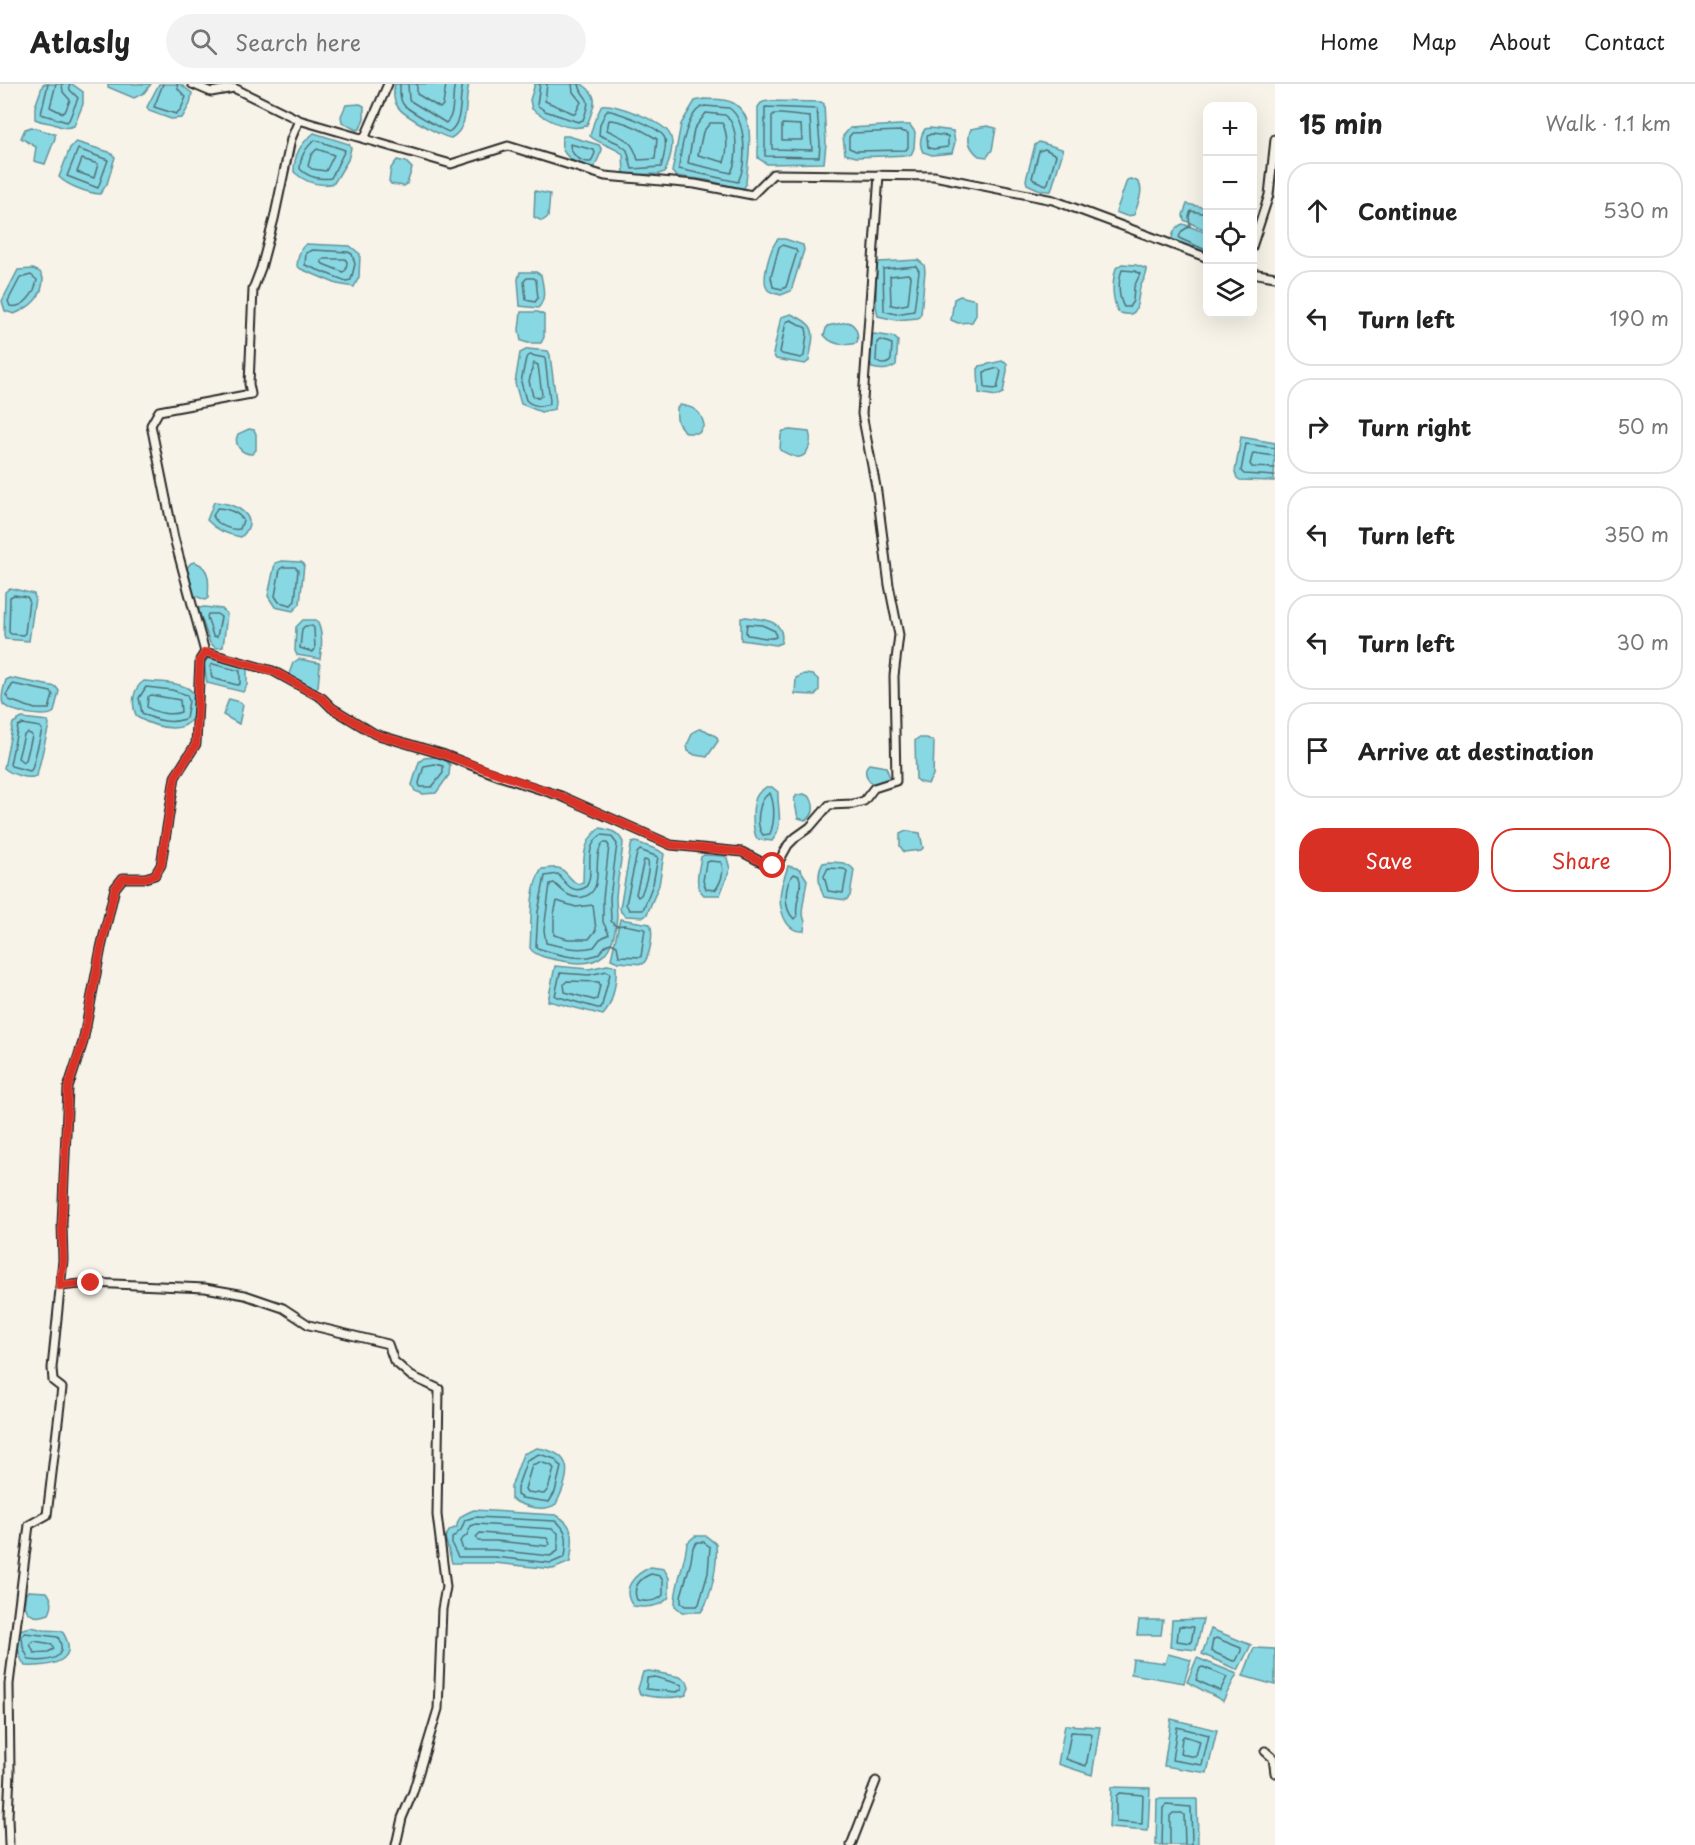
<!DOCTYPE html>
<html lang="en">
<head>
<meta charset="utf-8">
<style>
	body { margin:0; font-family:"Playpen Sans",sans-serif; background:#f2f2f2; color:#222 }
	.controls { position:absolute; right:18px; top:18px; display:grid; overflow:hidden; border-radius:12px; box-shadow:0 6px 24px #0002 }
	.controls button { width:54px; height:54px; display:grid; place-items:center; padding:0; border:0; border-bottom:2px solid #e0e0e0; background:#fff; color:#222; font:30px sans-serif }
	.stop { position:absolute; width:18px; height:18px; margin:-14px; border:4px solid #d93025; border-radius:50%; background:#fff }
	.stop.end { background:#d93025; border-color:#fff; box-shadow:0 2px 6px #0008 }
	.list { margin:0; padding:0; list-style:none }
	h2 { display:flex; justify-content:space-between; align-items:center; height:78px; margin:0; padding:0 24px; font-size:26px }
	h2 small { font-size:20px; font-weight:400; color:#767676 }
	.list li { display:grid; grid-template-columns:39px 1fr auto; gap:18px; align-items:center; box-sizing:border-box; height:96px; margin:0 12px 12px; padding:0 12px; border:2px solid #e0e0e0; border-radius:24px }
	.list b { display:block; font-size:22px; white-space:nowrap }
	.list em { font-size:20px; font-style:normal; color:#767676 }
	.actions { display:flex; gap:12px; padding:18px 24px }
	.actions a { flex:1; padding:14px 0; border:2px solid #d93025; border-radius:24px; text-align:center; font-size:21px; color:#d93025 }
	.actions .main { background:#d93025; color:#fff }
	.icon { flex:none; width:33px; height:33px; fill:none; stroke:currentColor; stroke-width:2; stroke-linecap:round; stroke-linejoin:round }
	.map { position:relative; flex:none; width:1275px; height:1761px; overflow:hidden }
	header { display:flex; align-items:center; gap:36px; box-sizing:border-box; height:84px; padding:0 30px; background:#fff; border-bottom:2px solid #e0e0e0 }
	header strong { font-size:28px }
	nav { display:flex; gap:33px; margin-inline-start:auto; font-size:21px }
	.search { width:420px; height:54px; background:#f2f2f2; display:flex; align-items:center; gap:15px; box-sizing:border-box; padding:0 21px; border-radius:33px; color:#767676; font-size:22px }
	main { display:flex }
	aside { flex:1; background:#fff }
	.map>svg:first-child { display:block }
	.water { fill:#88d8e4; stroke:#63939a; stroke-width:1.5 }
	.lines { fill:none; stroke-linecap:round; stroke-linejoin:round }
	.shore { stroke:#507075; stroke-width:1.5 }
	.street-casing { stroke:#2b2b2b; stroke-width:11 }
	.street { stroke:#f7f3e8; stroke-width:7 }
	.route { stroke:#d93025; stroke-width:8 }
</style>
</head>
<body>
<header>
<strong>Atlasly</strong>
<div class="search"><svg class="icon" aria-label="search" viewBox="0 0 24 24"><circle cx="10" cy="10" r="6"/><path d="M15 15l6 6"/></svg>Search here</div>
<nav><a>Home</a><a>Map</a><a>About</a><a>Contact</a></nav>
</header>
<main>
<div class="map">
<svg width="1275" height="1761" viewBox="0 0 1275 1761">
	<rect width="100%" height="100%" fill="#f7f3e8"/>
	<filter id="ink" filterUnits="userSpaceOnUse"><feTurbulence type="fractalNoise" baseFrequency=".0167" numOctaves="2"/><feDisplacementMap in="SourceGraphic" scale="12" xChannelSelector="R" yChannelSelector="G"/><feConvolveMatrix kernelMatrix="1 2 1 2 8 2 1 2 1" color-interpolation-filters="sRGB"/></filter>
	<g filter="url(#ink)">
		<g class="water">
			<path d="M 43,0 L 72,0 L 83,8 L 83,20 L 74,42 C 63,46 59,41 50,39 C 44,38 41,38 35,35 L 35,23 Z"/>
			<polygon points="108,0 151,0 144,9 134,14 108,3"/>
			<polygon points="159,0 180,0 192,9 190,20 182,34 171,35 149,27 147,23"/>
			<path d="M 395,0 L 469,0 C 464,18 470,44 451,54 C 442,53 403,31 398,23 C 393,17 393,7 395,0 Z"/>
			<path d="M 535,0 L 582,0 C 601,13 594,22 587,41 C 570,49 546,35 532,25 L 530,16 Z"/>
			<path d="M 704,15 C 713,16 724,14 733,19 C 759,33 747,77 746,100 L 744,104 L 738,104 L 706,96 L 676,92 L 672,88 L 681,40 L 695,17 Z"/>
			<polygon points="766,17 821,18 824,20 826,60 824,79 767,80 758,74 758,23 761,19"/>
			<polygon points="360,20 364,22 364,34 360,45 356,46 342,38 341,32 346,21"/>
			<path d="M 602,21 C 615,19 665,38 670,51 C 675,60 669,79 665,88 L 658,90 L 624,91 L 623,70 C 613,62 599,60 590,52 L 594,38 Z"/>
			<polygon points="900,41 910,41 915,48 914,64 911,71 856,73 845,70 843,52 850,44"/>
			<path d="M 987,42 L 996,44 L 992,66 L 987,73 L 979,72 C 970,65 966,56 971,45 Z"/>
			<polygon points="31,43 55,50 55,54 45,80 34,77 36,63 21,54 25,45"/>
			<path d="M 930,44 L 953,47 L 955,58 L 952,69 L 932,71 L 923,68 C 919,61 920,52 925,45 Z"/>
			<path d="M 314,49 L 349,60 L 351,64 L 348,76 L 334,99 C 319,103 305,98 294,88 C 294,71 300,60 314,49 Z"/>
			<path d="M 563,52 L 568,52 L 599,61 L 602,66 L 594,84 L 591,85 C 578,81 556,71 563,52 Z"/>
			<path d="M 76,58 L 109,68 L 115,73 L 107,100 L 100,110 C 88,109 68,102 59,93 L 70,64 Z"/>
			<path d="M 1039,58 L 1062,65 L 1063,67 L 1051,107 C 1043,108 1035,104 1027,100 L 1026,96 L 1035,61 Z"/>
			<polygon points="397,76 406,78 412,84 407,100 404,102 391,100 389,97 391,84"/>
			<path d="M 1130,95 C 1149,97 1138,119 1134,131 L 1126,132 L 1116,128 L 1127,96 Z"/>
			<polygon points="535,107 550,110 548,133 542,137 534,133"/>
			<polygon points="1187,120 1207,124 1207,147 1184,136 1183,131"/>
			<path d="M 1183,140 L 1207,149 L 1207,173 L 1172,158 C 1171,151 1176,142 1183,140 Z"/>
			<path d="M 778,155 L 785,155 L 803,161 L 804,166 L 791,207 L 781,211 C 777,210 771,209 768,206 C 760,197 771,162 778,155 Z"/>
			<path d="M 306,160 L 350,162 L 360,170 L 359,193 L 354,203 L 337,200 L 301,185 L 297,182 C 298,174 299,165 306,160 Z"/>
			<polygon points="918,176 924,181 925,187 921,230 918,234 896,236 878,232 876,222 876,180 879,178"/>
			<path d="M 1122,180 L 1136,181 L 1147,185 C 1147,193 1142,197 1140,204 C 1136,218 1141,237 1118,228 C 1112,214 1112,198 1116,184 Z"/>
			<path d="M 33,185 L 40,188 L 43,194 C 43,213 31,223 14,230 L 5,227 L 2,217 L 18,186 Z"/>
			<path d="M 520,188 L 536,188 L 541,191 C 543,202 547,215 538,224 L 520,222 L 518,195 Z"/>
			<polygon points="960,212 976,216 976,231 972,238 958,239 951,236 954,215"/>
			<polygon points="521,228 538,228 544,231 544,253 541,259 528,259 521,257 519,246"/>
			<path d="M 791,230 C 820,242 813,250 809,277 L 805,280 L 776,275 L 773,270 L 781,233 Z"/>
			<path d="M 848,238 C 856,241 859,250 857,259 C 845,262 832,261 824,251 L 827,242 Z"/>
			<path d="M 874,250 L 894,253 L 898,257 L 896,281 C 887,287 882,286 872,284 L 870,279 L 871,253 Z"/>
			<polygon points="528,265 548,267 550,271 556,317 555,325 541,328 521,320 515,299 520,269"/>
			<polygon points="1002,277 1007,280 1007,287 1003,309 996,312 979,309 978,285 980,282"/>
			<path d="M 680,321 C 694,323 701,327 704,341 L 699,349 L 687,349 C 677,341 676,337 677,324 Z"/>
			<path d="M 249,345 L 254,346 L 256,350 L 256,366 L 252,370 C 241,370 233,360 238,350 Z"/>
			<path d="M 790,346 L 809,348 C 811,354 811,357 809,363 C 803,380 792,372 780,366 L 781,351 L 783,347 Z"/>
			<polygon points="1241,353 1275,359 1274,397 1240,396 1237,394 1235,388"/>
			<path d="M 214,418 C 232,418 264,432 241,453 C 228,451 216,446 207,436 Z"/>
			<polygon points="282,477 301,478 304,480 300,520 293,527 275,523 268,512 275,479"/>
			<path d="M 195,478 C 211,484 209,499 208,514 L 205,516 L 193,511 L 186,485 L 191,479 Z"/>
			<polygon points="10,504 34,510 35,514 29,557 5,555 4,552 5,508"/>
			<polygon points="204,523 222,525 227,530 223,563 216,564 210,559 199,527 199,524"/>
			<path d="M 746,533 C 762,535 787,536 781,559 L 776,561 L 741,556 L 741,534 Z"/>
			<path d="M 303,536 L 316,536 C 323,546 322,563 320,575 L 297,571 L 295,567 L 296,543 Z"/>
			<polygon points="214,574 247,584 247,601 243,608 207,599 204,579 207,575"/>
			<polygon points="299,575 319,579 320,581 318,603 315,605 308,603 289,590 293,579"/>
			<polygon points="804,590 813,591 819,596 819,606 815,611 795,610 796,594"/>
			<path d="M 10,594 L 56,603 L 59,607 L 54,628 C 46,635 10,628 3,620 C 0,613 4,603 6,596 Z"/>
			<path d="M 144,597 C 157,598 178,598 189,605 C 195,609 196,615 195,622 C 193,655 156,644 137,633 C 131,621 132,605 144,597 Z"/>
			<polygon points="229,615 240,618 243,621 239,640 223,631"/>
			<path d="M 22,634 L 48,637 L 49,641 L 38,687 L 37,692 C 27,696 11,690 4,684 L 13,639 Z"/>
			<polygon points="699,645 705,646 717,653 718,657 707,673 695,671 688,667 687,661 693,648"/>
			<polygon points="918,654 927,654 934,658 933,691 928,700 920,698 916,695 915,657"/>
			<polygon points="436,673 446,676 450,681 449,691 436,709 423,710 415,707 412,701 419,678 424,674"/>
			<path d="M 869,680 L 886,683 L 890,694 L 875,700 L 871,699 C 866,694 863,685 869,680 Z"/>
			<path d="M 766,703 L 772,703 L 778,708 C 777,726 785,740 772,757 L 757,755 C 752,745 751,719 758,710 C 760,707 764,705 766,703 Z"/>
			<path d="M 804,710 L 810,713 C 815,722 815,732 805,736 L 798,734 L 794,715 L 797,711 Z"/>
			<path d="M 600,744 C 611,746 618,748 623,758 C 622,776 617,795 616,814 C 616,820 617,826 617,832 C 614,869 601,885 563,877 C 553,875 535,873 530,864 C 532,842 528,804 542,785 C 547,785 554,783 558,784 C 566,785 570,797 578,800 L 583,798 C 584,777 581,758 600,744 Z"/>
			<polygon points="906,747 920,749 923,764 921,766 904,768 900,762 900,750"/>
			<polygon points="636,758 658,766 664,770 659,801 647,830 644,833 626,832 621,828 620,824 631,762 632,759"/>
			<path d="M 704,771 L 724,772 L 727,774 L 730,785 L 720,811 L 704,811 C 693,801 699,786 701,773 Z"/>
			<path d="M 829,778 C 839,779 847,777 854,786 L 850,812 L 846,816 L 824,813 C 819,802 816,790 823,779 Z"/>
			<path d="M 788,782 L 800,785 L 807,796 L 802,827 L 805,838 L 804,847 C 784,849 778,822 781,806 C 782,798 786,790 788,782 Z"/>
			<path d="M 620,835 L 650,840 C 654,850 650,872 643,880 L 618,878 L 611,875 Z"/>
			<path d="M 607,881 L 616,882 C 617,896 613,921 603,931 L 548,917 L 555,882 L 589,885 Z"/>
			<path d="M 537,1364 C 576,1369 570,1392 556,1420 C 544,1429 523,1422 511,1415 L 511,1403 L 523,1370 Z"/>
			<path d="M 474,1426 L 556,1431 C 577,1442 573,1457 570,1478 L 553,1485 L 494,1479 L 452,1479 L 445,1453 L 450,1446 L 457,1443 C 457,1432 465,1430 474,1426 Z"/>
			<path d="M 695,1452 L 706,1452 L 716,1460 C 718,1477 712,1514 701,1528 L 682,1528 L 675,1522 C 674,1503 685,1480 687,1459 Z"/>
			<path d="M 651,1483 L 664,1485 L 669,1494 L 669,1513 C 660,1524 646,1524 633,1522 C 620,1504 635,1490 651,1483 Z"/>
			<path d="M 28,1507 L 47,1508 C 53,1516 53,1522 49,1530 C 31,1537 23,1528 25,1511 Z"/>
			<polygon points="1203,1535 1196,1566 1170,1563 1172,1536"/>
			<polygon points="1139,1536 1163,1536 1161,1551 1137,1551"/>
			<path d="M 31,1543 L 44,1546 L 62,1547 C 83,1579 47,1583 25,1582 C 17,1570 17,1560 19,1546 Z"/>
			<polygon points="1211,1545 1251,1561 1238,1586 1202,1570"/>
			<polygon points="1254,1564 1275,1565 1275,1601 1243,1592"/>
			<polygon points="1168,1570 1191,1576 1184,1599 1131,1590 1133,1575 1165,1579"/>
			<polygon points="1197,1574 1237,1590 1223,1617 1187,1598"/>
			<path d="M 649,1587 L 680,1593 L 687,1597 L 689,1604 L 686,1611 C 673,1615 653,1614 640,1610 L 638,1605 L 643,1588 Z"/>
			<polygon points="1171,1635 1217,1646 1207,1689 1164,1682"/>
			<polygon points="1065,1641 1100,1643 1092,1691 1058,1680"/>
			<polygon points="1111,1703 1150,1704 1148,1747 1109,1744"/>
			<polygon points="1157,1715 1197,1715 1198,1761 1156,1761"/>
		</g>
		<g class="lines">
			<g class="shore">
				<polyline points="48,0 41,30 67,38 69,36 78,14 70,6 69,0"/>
				<polyline points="56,0 50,23 62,29 65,28 70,16 63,8 62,0"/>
				<polyline points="163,0 154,23 176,30 181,25 186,13 178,5 177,0"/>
				<path d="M 400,0 C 400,6 399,14 403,20 C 406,25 443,46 449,48 C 464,37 458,16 463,0"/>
				<path d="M 408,0 L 409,16 L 446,39 C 456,30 451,12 455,0"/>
				<polyline points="417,0 417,10 440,24 443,21 446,0"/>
				<path d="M 540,0 L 537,21 L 545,27 L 578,38 L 583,36 C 594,7 583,20 579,0"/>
				<polyline points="547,0 545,17 575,30 581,18 573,8 572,0"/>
				<path d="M 705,22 L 729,24 C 747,36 747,80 738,98 L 679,85 C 680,69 687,25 705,22 Z"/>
				<polygon points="765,23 817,25 820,60 819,73 765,72"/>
				<path d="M 607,26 C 619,29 662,43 665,55 C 667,63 663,76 661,83 L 632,85 L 627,66 L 618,59 L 599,51 L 600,40 Z"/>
				<path d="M 706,29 L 725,31 C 739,41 738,75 731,89 L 688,79 L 694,45 Z"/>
				<polygon points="781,30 810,33 812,66 772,65 772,32 774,30"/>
				<path d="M 609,36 C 624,36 644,47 657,55 L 655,75 L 638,76 C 632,55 625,55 607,46 Z"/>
				<path d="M 710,39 L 722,39 C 728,48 728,68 724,78 L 698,71 L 703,48 Z"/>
				<polygon points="782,40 801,41 802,56 782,56"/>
				<polygon points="900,47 908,49 908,63 906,66 856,67 849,64 849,53 852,49"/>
				<polygon points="931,50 948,52 948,63 933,65 928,63 927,52"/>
				<path d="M 315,56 L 345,66 L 331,94 C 320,96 308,93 300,85 C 300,73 305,64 315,56 Z"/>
				<path d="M 570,60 L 594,66 L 595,69 L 591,78 C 581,79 570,70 570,60 Z"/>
				<polygon points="78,65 108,76 98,104 67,92"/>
				<polygon points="317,65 334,71 326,87 312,85 308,82 311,71"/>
				<polygon points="1045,65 1056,71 1048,99 1046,101 1034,96 1032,94 1039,67"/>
				<polygon points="82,75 98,80 94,94 77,88"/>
				<polyline points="1208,130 1191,127 1189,132 1190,142 1182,147 1179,153 1181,155 1208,167"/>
				<polygon points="782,161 795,165 797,168 786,203 782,205 773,203 771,193 779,163"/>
				<polygon points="313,166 348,168 352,170 355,180 351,196 346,197 305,181 306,169"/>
				<polygon points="324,175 345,175 347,178 346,186 343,188 323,180 321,177"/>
				<polygon points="916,182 919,187 914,227 896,230 884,227 883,185"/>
				<path d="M 1122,186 L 1135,187 L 1140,190 L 1134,203 L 1133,217 L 1129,223 L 1124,223 C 1118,213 1118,197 1122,186 Z"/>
				<polygon points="908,190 911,193 908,220 897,222 891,221 890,192"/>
				<path d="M 31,191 L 37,196 C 35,209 24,225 10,222 L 8,217 L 20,194 Z"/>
				<polygon points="527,194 534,194 536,196 538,214 535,218 526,216 524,197"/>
				<polygon points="791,236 806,244 807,250 804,272 801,274 782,270 780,268 786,238"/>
				<path d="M 881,256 L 892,260 L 891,276 C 888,281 880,281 876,277 L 877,258 Z"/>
				<path d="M 530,271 L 545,274 L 550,317 L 549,320 C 541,323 532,322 526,316 L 521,298 L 526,274 Z"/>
				<polygon points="534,279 538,281 542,311 539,314 533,312 529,297"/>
				<polygon points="998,284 1001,287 997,305 985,304 984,288"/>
				<polyline points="1275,364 1246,360 1241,387 1244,390 1275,392"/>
				<polyline points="1275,372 1253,369 1250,380 1252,383 1275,384"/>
				<path d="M 217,424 C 226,424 238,428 243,436 L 240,445 C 231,447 217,441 213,432 Z"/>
				<polygon points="283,483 295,483 298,486 295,517 291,521 279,518 275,512 280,485"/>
				<polygon points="14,511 27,513 29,516 25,549 23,551 11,550 9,548 10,513"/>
				<polygon points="208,530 217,530 221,533 217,553 213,552 207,533"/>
				<path d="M 747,540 L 762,541 L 775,547 L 776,553 C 767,557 757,551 747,551 L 746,548 Z"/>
				<polygon points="305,542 312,542 314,544 315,565 313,568 300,564 302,545"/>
				<polygon points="213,580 240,587 240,600 237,601 212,594 210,582"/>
				<polygon points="13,600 51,608 53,611 49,625 35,625 9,616 6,611"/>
				<path d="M 146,603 L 172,606 L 187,611 L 189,617 L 186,634 C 173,641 154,636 142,629 L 139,614 Z"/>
				<path d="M 151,611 L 180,616 L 181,628 C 171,632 156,629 147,623 L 148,613 Z"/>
				<polygon points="22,640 40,643 42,646 32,685 30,687 11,682 10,680 18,642"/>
				<polygon points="27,649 31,650 32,652 26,676 23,678 18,674 24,651"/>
				<polygon points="435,680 443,682 443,689 432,703 420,703 419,699 424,682"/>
				<path d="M 770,709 C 775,721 775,737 770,750 L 763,751 C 755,741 758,715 770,709 Z"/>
				<path d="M 601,751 L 611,752 L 617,760 L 610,813 L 611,837 L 616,842 L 624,841 L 645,845 L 641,873 L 619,872 L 617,862 L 611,859 C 603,861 603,868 596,871 C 578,878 555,869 537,864 L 536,862 L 538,828 L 545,792 L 558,790 C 566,800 573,811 586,803 C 596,789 581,765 601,751 Z"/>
				<path d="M 603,759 L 607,759 L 609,762 L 603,814 L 603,838 L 609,850 L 600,855 L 594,863 C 577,867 562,863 546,859 L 544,846 L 550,800 L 554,799 C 562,806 570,816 583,813 C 607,807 590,775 603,759 Z"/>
				<polygon points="640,766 658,773 653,800 643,826 629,826 626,820 637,769"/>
				<path d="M 644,776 L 648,777 C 650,787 645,801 641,811 L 638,813 L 636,810 Z"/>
				<path d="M 710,777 L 721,778 C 725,787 721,799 715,806 L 706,805 L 703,797 L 706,779 Z"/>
				<polygon points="828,784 844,785 847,787 843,809 828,807 824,792"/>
				<path d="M 794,790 L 799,792 C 804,803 794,819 797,832 L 794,835 C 783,825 784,800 794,790 Z"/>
				<polygon points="557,817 576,823 593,821 596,846 589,855 568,855 554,851 554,830"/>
				<polygon points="607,887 610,890 601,925 555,912 560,889 589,891"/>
				<polygon points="567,897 599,898 600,901 597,915 594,916 565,908 564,900"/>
				<polygon points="539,1370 555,1375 561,1383 555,1408 549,1418 522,1414 517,1411 517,1404 527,1376"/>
				<polygon points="540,1378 552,1382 554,1385 548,1405 544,1410 527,1408 525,1405 532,1381"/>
				<path d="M 475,1433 L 555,1437 C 569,1445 567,1459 565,1473 L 551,1479 L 494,1473 L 458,1473 L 452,1461 L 452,1454 L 461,1446 L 465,1436 Z"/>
				<polygon points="476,1440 553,1445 558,1449 558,1467 550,1472 495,1466 463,1466 460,1457 467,1451 471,1442"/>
				<polygon points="480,1449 547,1454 550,1460 547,1462 496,1457 478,1457 476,1453"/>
				<polygon points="697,1458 704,1458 710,1463 708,1489 699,1520 697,1522 685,1522 681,1519 681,1512 691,1477 693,1463"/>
				<path d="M 651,1490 L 660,1492 L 663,1497 L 663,1511 C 657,1518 645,1518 637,1516 C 632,1503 639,1495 651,1490 Z"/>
				<polygon points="1179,1542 1194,1543 1191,1559 1177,1557"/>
				<path d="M 25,1549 L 58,1553 C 70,1576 46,1578 29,1576 L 23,1563 L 22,1552 Z"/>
				<polygon points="1216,1554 1241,1564 1241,1567 1236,1577 1233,1577 1211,1567 1213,1556"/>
				<polygon points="34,1557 52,1560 54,1565 48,1568 34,1569 30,1560"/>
				<polygon points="1203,1583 1227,1593 1220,1607 1196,1596 1200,1584"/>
				<polygon points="655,1593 682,1601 682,1605 677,1608 646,1605 647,1594"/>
				<polygon points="1177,1643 1209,1651 1202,1681 1172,1676"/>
				<polygon points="1071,1648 1090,1649 1092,1650 1086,1682 1066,1675"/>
				<polygon points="1184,1652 1200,1657 1196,1673 1180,1670 1182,1654"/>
				<polygon points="1119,1709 1143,1711 1142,1740 1116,1738 1116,1712"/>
				<polyline points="1162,1761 1163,1724 1166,1721 1191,1723 1192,1761"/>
				<polyline points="1170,1761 1170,1732 1173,1729 1182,1729 1184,1731 1185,1761"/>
			</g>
			<defs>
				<g id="street">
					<polyline points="192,0 211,8 234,4 299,36 451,80 508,62 605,92 695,100 752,111 773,90 934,92 1053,116 1208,174"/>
					<polyline points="299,36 291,55 274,135 261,184 253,205 249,300 251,310 159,327 151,341 174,454 205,568 273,587 322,614 332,624 375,650 442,670 502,693 561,712 671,761 742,768 767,781 778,779 788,761 796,753 810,743 829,721 853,720 864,717 874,704 896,697 894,592 899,551 889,501 877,408 862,330 879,91"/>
					<polyline points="364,55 388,0"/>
					<polyline points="1252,163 1269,111 1275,55"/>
					<polyline points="1252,189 1275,193"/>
					<polyline points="60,1202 91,1199 205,1204 245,1211 283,1224 309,1241 388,1260 394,1277 411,1292 439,1305 437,1431 446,1503 442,1525 438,1625 413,1708 402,1734 396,1761"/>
					<polyline points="1265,1667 1273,1674 1275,1689"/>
					<polyline points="9,1761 8,1733 10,1688 9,1600 29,1441 47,1431 62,1304 53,1297 52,1284 63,1176 62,1140 68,1004 83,958 101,864 115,804 123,794 145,794 155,791 161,781 175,693 196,660 200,576 205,568"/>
					<polyline points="851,1761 876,1697"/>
				</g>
			</defs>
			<use href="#street" class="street-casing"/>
			<use href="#street" class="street"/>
		</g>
	</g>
	<g class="lines" filter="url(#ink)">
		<polyline class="route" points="91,1199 60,1202 63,1176 62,1140 68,1004 83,958 101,864 115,804 123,794 145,794 155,791 161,781 175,693 196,660 200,576 205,568 273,587 322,614 332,624 375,650 442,670 561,712 671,761 742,768 767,781 773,782"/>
	</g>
</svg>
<div class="controls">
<button>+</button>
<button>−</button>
<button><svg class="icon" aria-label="locate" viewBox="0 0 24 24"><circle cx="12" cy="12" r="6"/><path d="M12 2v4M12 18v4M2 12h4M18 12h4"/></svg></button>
<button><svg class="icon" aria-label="layers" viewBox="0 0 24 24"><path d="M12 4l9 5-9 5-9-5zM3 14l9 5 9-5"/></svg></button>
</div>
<div class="stop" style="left:773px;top:782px"></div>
<div class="stop end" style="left:91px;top:1199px"></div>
</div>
<aside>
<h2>15 min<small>Walk · 1.1 km</small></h2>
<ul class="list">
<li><svg class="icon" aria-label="ahead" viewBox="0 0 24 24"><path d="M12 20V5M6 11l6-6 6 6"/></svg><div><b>Continue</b></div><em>530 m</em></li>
<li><svg class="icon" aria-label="left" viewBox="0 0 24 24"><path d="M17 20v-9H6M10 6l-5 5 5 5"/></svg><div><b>Turn left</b></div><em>190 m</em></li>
<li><svg class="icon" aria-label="right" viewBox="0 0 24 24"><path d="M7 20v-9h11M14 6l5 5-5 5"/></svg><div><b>Turn right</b></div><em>50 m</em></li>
<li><svg class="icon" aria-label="left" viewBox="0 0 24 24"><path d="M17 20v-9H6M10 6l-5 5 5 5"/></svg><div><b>Turn left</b></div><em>350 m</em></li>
<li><svg class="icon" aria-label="left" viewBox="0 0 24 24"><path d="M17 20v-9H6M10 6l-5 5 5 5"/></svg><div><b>Turn left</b></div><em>30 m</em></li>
<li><svg class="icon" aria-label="arrive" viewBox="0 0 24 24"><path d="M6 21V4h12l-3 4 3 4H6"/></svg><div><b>Arrive at destination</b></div></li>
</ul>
<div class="actions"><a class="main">Save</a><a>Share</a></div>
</aside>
</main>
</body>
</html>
